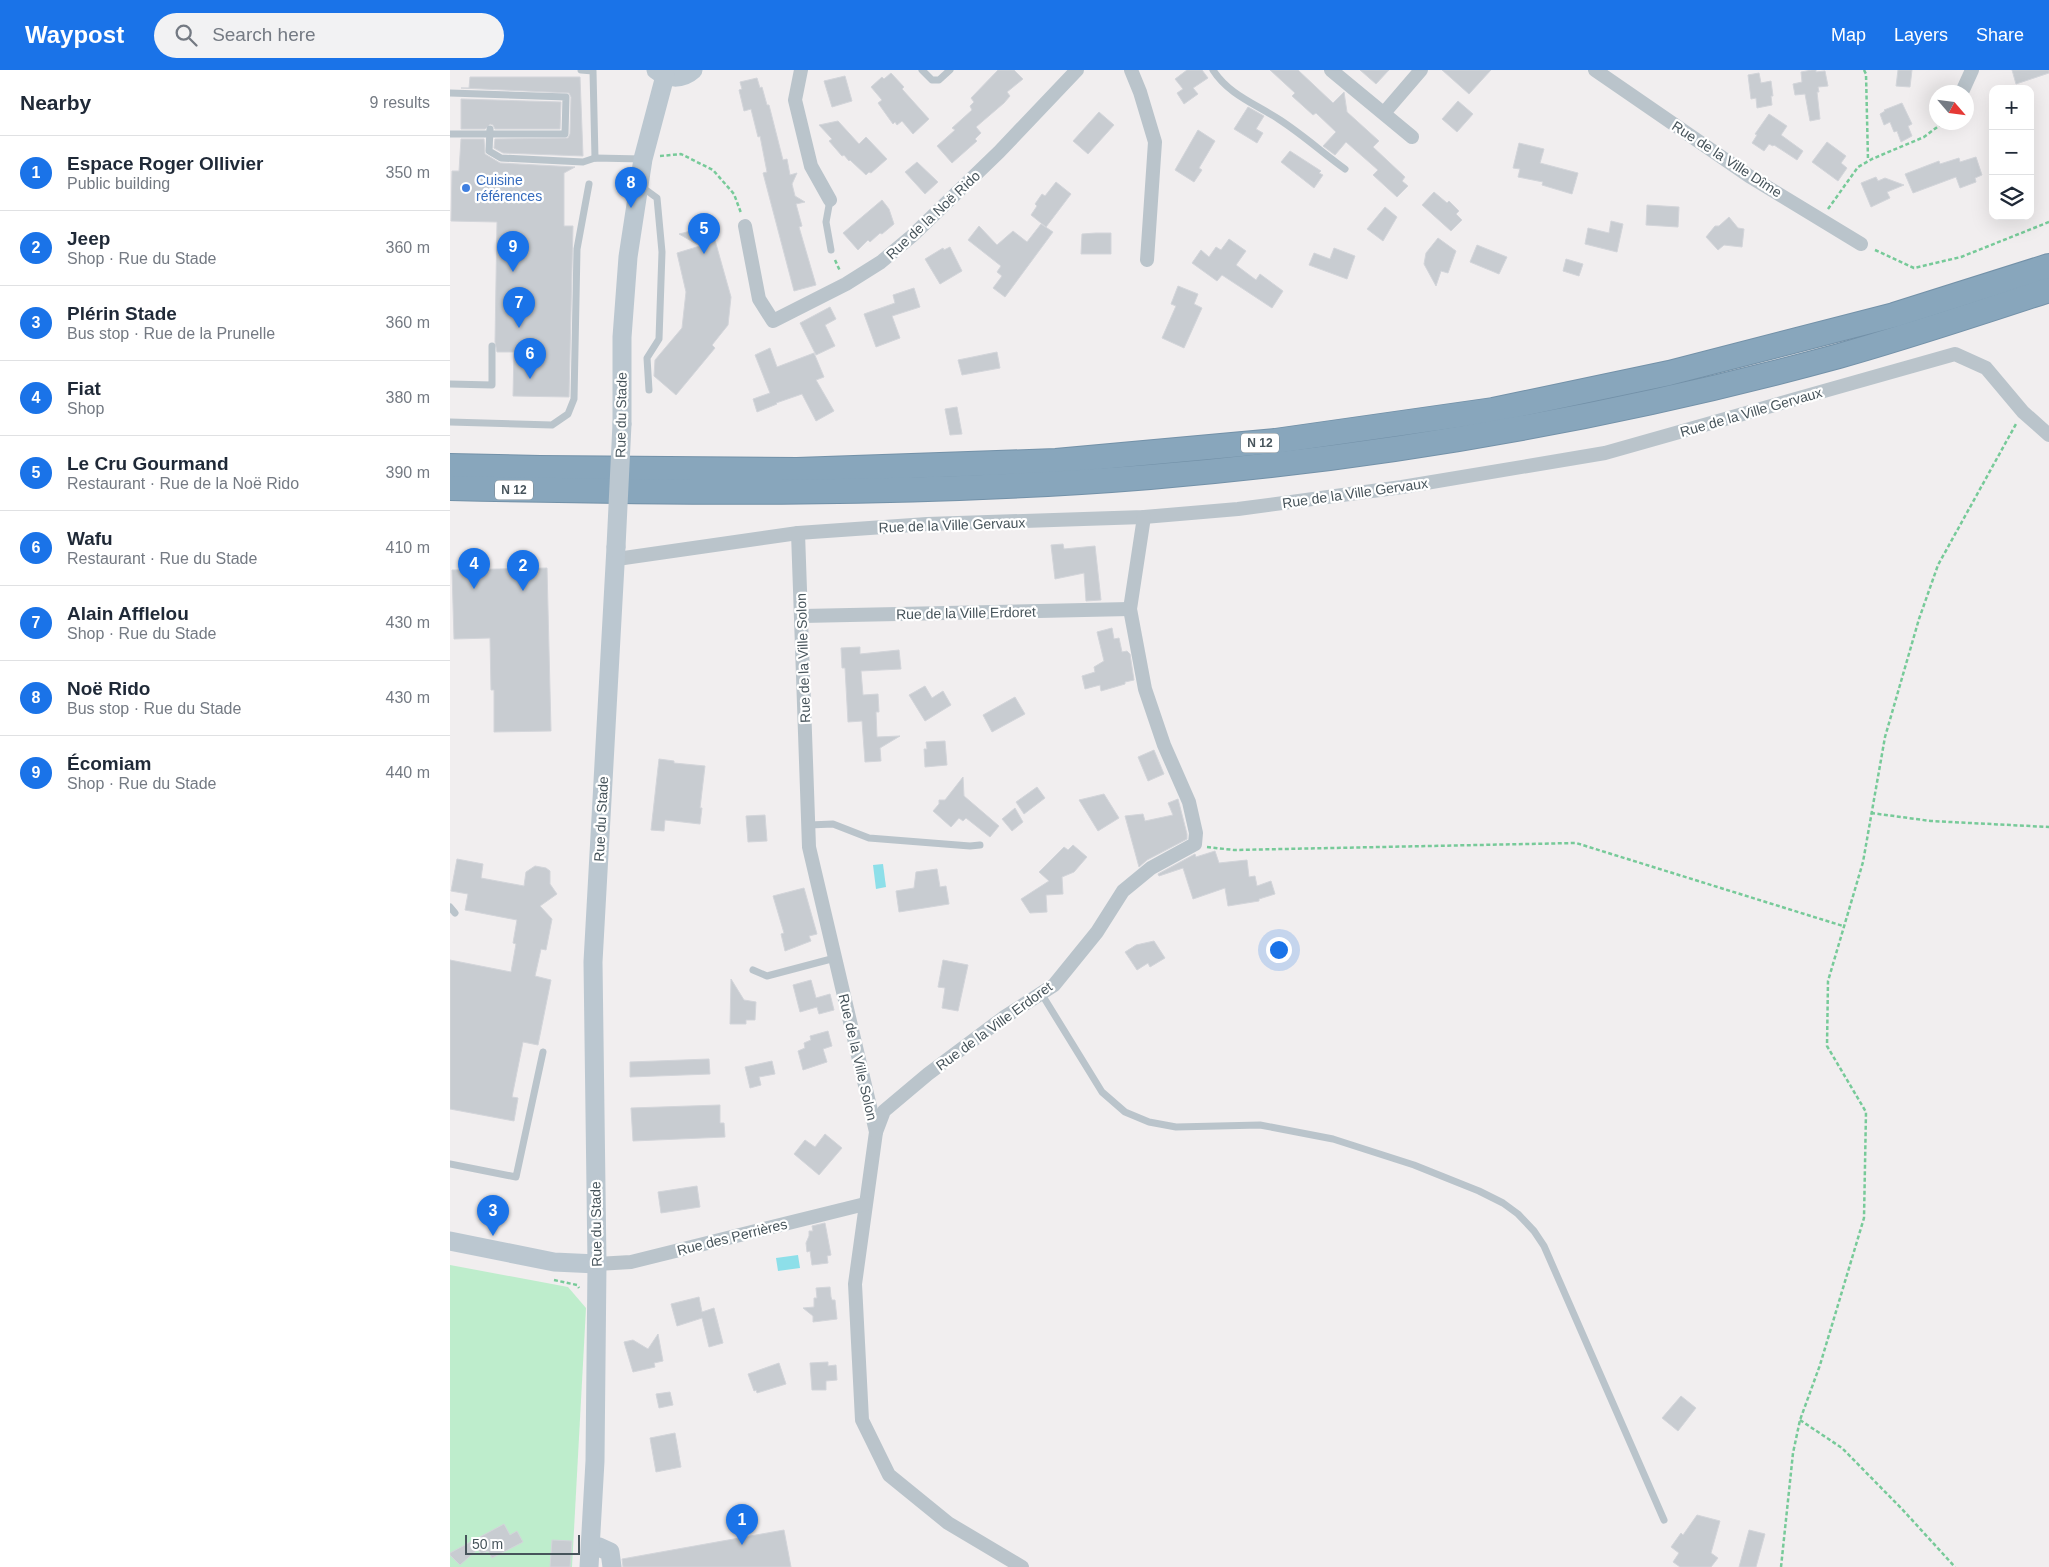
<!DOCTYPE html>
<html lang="en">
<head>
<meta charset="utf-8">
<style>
	body { margin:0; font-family:Helvetica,sans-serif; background:#f2f2f3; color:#1f2937 }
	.controls { position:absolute; right:15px; top:15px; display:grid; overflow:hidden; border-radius:10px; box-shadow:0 5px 20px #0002 }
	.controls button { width:45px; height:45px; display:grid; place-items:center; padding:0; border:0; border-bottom:1px solid #e0e1e3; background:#fff; color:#1f2937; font:25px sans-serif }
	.compass { position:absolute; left:1479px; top:15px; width:45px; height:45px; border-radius:50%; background:#fff; box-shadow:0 5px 20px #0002; rotate:118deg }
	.scale { position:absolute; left:15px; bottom:12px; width:115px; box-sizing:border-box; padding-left:5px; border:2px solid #47545b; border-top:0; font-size:14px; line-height:18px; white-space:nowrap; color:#47545b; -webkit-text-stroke:4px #fff; paint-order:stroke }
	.you { position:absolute; left:828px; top:879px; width:18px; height:18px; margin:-12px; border:4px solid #fff; border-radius:50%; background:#1a73e8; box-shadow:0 0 0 8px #1a73e833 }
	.badge { display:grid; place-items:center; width:32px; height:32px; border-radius:50%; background:#1a73e8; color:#fff; font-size:16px; font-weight:700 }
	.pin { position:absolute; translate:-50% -41px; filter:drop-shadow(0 1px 2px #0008) }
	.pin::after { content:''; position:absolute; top:26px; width:18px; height:15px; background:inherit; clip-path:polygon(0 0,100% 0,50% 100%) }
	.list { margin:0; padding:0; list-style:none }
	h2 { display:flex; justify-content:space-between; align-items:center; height:65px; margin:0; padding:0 20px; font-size:21px }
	h2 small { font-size:16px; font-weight:400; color:#747a83 }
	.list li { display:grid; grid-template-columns:32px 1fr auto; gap:15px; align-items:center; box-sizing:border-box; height:75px; padding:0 20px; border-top:1px solid #e0e1e3 }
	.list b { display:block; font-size:19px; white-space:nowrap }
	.list p { margin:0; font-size:16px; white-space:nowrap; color:#747a83 }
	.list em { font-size:16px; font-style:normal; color:#747a83 }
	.icon { flex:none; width:28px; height:28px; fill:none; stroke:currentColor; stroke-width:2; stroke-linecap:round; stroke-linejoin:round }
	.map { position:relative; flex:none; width:1599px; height:1497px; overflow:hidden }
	header { display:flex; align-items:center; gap:30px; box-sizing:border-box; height:70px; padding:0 25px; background:#1a73e8; color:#fff }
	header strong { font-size:24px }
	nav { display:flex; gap:28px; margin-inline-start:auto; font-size:18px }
	.search { width:350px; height:45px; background:#f2f2f3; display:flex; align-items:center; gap:12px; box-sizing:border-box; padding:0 18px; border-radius:28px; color:#747a83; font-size:19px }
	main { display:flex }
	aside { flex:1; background:#fff }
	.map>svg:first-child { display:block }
	.green { fill:#beedcc }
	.water { fill:#8ddfe9 }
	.building { fill:#c8ccd1; stroke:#d3d5da }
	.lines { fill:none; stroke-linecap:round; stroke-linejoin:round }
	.highway-casing { stroke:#7391a8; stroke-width:26 }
	.path { stroke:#77ca99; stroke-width:2.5; stroke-dasharray:4 2.5; stroke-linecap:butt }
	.lane { stroke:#bac4cb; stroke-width:7 }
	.street { stroke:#bac4cb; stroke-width:14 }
	.secondary { stroke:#bbc7d0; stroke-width:19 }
	.highway { stroke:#88a6bc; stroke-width:24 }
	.secondary-bridge { stroke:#bbc7d0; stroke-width:19 }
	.shop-dot { fill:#3f7fe0; stroke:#fff; stroke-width:2 }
	.labels { text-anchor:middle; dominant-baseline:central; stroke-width:4.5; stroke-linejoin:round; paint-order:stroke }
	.shield { fill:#fff; stroke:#7e878c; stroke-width:1 }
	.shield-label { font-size:12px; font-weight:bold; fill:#47545b }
	.street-label { font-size:14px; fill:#47545b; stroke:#fff }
	.shop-label { font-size:14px; fill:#366cbe; stroke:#fff; text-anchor:start }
</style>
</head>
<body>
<header>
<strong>Waypost</strong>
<div class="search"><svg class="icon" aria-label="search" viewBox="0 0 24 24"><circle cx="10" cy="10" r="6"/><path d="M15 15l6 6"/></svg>Search here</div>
<nav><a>Map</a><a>Layers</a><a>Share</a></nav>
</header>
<main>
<aside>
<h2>Nearby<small>9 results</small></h2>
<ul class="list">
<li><span class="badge">1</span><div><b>Espace Roger Ollivier</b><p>Public building</p></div><em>350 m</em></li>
<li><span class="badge">2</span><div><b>Jeep</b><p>Shop · Rue du Stade</p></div><em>360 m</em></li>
<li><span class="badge">3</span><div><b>Plérin Stade</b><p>Bus stop · Rue de la Prunelle</p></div><em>360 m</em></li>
<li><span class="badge">4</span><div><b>Fiat</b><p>Shop</p></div><em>380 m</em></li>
<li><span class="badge">5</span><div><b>Le Cru Gourmand</b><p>Restaurant · Rue de la Noë Rido</p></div><em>390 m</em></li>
<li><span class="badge">6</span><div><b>Wafu</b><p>Restaurant · Rue du Stade</p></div><em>410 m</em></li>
<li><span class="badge">7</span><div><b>Alain Afflelou</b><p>Shop · Rue du Stade</p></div><em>430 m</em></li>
<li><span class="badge">8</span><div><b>Noë Rido</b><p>Bus stop · Rue du Stade</p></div><em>430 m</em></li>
<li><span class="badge">9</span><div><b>Écomiam</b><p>Shop · Rue du Stade</p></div><em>440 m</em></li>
</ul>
</aside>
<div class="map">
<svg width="1599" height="1497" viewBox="0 0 1599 1497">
	<rect width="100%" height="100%" fill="#f1eeef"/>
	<polygon class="green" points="0,1195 118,1217 136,1238 122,1497 0,1497"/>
	<g class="water">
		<polygon points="433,794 436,817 426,819 423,795"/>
		<polygon points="348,1185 350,1198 328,1201 326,1188"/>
	</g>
	<g class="building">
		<polygon points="548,0 564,0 573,9 557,22 560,26 554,33 526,57 531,63 525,69 527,71 502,93 487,76 505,60 502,58 522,40 520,36 524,32 521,28"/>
		<polygon points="737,0 752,0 758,8 743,18 748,24 734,34 727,23 733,19 725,9"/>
		<polygon points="820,0 848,0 883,33 894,22 897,42 929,71 923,77 955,107 952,111 958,116 947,127 923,105 928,100 896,72 885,85 873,76 886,62 866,43 863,45 842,26 845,23"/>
		<polygon points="910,0 939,0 926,14"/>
		<polygon points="992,0 1041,0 1019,24"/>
		<polygon points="1362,0 1366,0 1366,2 1375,1 1378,16 1368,17 1369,22 1367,22 1370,49 1360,51 1355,24 1345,25 1343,14 1352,12 1351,2"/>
		<polygon points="1448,0 1462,0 1460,17 1446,16"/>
		<polygon points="1562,0 1599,0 1599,3 1566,14"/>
		<polygon points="441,3 454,17 452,19 479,49 463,64 452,51 447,55 445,52 443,54 428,33 432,30 421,17 432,7 434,9"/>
		<polygon points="1309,3 1311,13 1321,11 1323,26 1321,26 1322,35 1307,38 1306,28 1301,29 1298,5"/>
		<polygon points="395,6 402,31 382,37 374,11"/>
		<polygon points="20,7 130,7 133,86 53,83 44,78 45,69 118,68 120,64 121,27 119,23 11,18 19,18"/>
		<polygon points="307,8 310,18 312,17 317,35 319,35 333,90 337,89 340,105 347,103 342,114 345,126 355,132 346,134 352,156 349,157 366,215 344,221 313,103 317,102 310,66 308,67 301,39 294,41 289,20 292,19 290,12"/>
		<polygon points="11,29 111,32 110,59 45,59 43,55 40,54 35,59 11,59"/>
		<polygon points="1008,31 1023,44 1007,62 992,49"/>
		<polygon points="1452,33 1462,54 1458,56 1462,66 1451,72 1447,61 1444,62 1440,52 1434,55 1430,44 1435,41 1434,40"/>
		<polygon points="798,37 814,46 806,59 813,63 807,73 784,59"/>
		<polygon points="649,42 664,55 638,84 623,71"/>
		<polygon points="1319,44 1337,56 1331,65 1353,81 1347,90 1324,75 1323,76 1319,74 1314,81 1302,73 1307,65 1305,64"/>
		<polygon points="388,51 409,74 416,67 437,89 421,103 419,102 416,105 400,90 399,91 394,85 392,86 379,71 382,69 369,55"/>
		<polygon points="748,60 765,71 749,98 752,100 744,112 725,100"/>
		<polygon points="11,69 34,69 35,84 50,93 125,97 114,103 114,156 123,156 119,327 63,326 64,282 47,282 45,272 47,152 1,151 2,101 9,101"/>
		<polygon points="1377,72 1396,86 1391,93 1397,98 1388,111 1362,92"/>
		<polygon points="1069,73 1094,79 1090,93 1128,103 1122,124 1092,115 1093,112 1068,107 1070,99 1063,98"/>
		<polygon points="840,81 871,101 869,103 873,105 864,118 831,92"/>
		<polygon points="1526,87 1532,105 1525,108 1526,112 1510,118 1506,107 1463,123 1455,104 1489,91 1490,94 1509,88 1510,92"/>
		<polygon points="467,92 488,112 475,124 455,102"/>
		<polygon points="1426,107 1428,111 1435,108 1454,115 1437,122 1440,128 1421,137 1411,113"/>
		<polygon points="606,112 621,124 596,157 581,145 587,136 585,134 592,124 595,126"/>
		<polygon points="984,122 997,133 999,131 1009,141 1006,144 1012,150 1001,161 972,135"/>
		<polygon points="432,130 439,139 444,154 432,164 430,163 420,172 418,170 408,180 393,163"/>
		<polygon points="1197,135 1229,137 1228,157 1196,155"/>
		<polygon points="935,137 947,147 933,171 917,159"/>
		<polygon points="1279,147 1288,158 1294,159 1292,177 1274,175 1268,180 1256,167 1265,156 1269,156"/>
		<polygon points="1161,151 1173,154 1167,182 1135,174 1138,158 1159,163"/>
		<polygon points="591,154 603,162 555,227 543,218 552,206 547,202 551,196 518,170 529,156 547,175 563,161 577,172"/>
		<polygon points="261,156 281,227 278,255 262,275 265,278 226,325 204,306 205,290 232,258 236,222 227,183 250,176 229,164"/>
		<polygon points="646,163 661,163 661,184 631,184 632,164"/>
		<polygon points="988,168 1006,181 998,203 991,201 986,216 974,194 976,183"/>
		<polygon points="779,169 796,181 786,195 806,210 810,204 833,221 822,238 772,205 767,211 742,193 751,180 759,187 766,177 771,180"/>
		<polygon points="1027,175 1057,187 1049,204 1020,192"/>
		<polygon points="500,177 512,201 490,214 475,189 493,178 494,180"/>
		<polygon points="884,178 905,186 897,209 859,195 864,183 880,189"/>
		<polygon points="1116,189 1133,194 1129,206 1113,201"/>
		<polygon points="728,216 748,224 744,234 752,238 734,278 712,268 726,236 721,234"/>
		<polygon points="464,218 470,237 442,246 450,268 426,277 414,244 445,233 443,225"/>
		<polygon points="380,237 386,249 375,255 385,276 366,285 350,253"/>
		<polygon points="320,278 327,297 364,283 374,307 366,310 384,341 366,351 352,324 326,333 327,334 307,342 303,329 320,323 305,285"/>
		<polygon points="547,282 550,298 512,305 508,290"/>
		<polygon points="507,337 512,364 500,365 495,339"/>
		<polygon points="613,474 614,479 645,476 651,530 636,531 634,503 605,509 601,475"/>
		<polygon points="97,498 101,661 44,662 44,620 41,620 40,568 4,569 2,500"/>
		<polygon points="662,558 664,569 669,568 672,582 677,581 680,584 684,610 675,612 675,614 651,621 650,615 635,619 632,606 645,602 644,597 654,591 647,562"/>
		<polygon points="410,577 410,584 449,580 451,599 411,601 413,625 428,624 429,642 426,642 427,667 450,666 430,678 431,691 415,692 412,651 398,652 395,598 392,598 391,578"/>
		<polygon points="475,616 482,628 493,621 501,635 475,651 459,625"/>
		<polygon points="565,627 575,644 542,662 533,645"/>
		<polygon points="495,671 497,695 475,697 474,679 477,679 476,672"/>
		<polygon points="704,680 714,704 698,711 688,687"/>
		<polygon points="209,689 224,691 224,693 255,696 250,738 252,738 250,754 215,750 214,761 201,760"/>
		<polygon points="513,707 514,726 549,756 540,767 516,748 513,751 509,748 501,757 483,741 489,734 489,730 495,730"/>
		<polygon points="587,717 595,728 574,744 566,732"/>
		<polygon points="654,724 669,748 648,761 629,730"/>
		<polygon points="728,729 737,764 737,769 697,790 689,797 675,746 693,744 695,751 723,745 718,733"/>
		<polygon points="565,738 573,752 562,761 552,749"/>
		<polygon points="315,745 317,771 298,772 296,746"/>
		<polygon points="623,775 637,787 624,802 612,807 613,824 596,825 597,842 580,843 571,829 599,811 589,802 614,777 618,780"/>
		<polygon points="765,781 769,793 797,790 799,807 805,806 807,816 821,811 825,824 809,829 809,831 778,836 775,818 743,829 733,798 709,806 708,804 745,784 746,787"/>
		<polygon points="7,789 33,794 31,808 74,816 76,802 85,796 96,798 100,801 100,814 107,824 90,836 102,849 96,880 91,879 85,906 101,910 88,975 73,972 62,1027 68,1028 64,1051 0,1039 0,890 61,902 66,874 63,873 67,850 15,840 18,824 1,821"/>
		<polygon points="487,799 490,817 496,816 499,834 449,842 446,821 464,818 466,802"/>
		<polygon points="354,818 367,864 359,866 361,871 335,881 331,864 334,863 323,826"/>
		<polygon points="704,871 715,888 700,897 698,893 687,900 675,882 686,875"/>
		<polygon points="493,890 518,895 508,941 492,938 495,918 488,917"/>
		<polygon points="281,909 294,930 306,932 305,950 296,950 296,954 280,954"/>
		<polygon points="361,910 366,928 380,924 384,940 369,944 367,937 350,942 343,915"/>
		<polygon points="378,961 382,976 373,979 377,992 353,1000 348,981 355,978 354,973 361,970 360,966"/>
		<polygon points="259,989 260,1004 180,1007 180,992"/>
		<polygon points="322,991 325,1004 309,1007 311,1015 300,1018 295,997"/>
		<polygon points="270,1035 270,1053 274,1053 275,1067 183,1071 181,1038"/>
		<polygon points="375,1064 392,1078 369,1105 344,1084 355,1070 365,1077"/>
		<polygon points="247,1116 250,1137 211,1143 208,1122"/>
		<polygon points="375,1153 381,1185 377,1186 378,1193 362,1195 360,1181 357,1182 356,1173 359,1166 359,1161 363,1161 362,1156"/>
		<polygon points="380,1217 381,1227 382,1230 385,1230 387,1249 363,1252 363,1246 353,1238 364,1237 364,1228 367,1228 366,1218"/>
		<polygon points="249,1227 252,1242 264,1238 273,1273 259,1277 252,1248 227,1256 221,1234"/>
		<polygon points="208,1264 213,1291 204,1293 205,1297 183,1302 174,1272 183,1270 198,1279"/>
		<polygon points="378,1292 378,1296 386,1295 387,1310 376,1311 376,1320 362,1320 360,1293"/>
		<polygon points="329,1293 336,1314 307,1323 306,1320 304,1321 298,1304"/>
		<polygon points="220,1322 223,1335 209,1338 206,1324"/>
		<polygon points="1231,1326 1246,1338 1228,1361 1212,1348"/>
		<polygon points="225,1363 231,1397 206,1402 200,1368"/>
		<polygon points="1247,1445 1270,1451 1261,1483 1268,1488 1261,1497 1230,1497 1223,1492 1229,1483 1221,1477 1231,1463 1233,1465"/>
		<polygon points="54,1454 60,1465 67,1461 73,1472 42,1488 38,1481 31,1484 28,1479 10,1495 0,1485 0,1483"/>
		<polygon points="334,1460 341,1497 173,1497 172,1489"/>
		<polygon points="1299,1460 1315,1464 1306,1497 1289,1497"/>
		<polygon points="102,1470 122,1471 120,1497 100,1497"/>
	</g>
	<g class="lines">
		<defs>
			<g id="highway">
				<polyline points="0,396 90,398 347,400 606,391 825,371 1043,340 1219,303 1444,245 1599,196"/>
				<path d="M 0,418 C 234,423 467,426 700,407 C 932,388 1165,347 1389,286 C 1460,266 1529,243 1599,220"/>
			</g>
		</defs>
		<use href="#highway" class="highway-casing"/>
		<g class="path">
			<polyline points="1414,0 1416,4 1418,90"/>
			<polyline points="210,86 231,84 263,100 284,124 291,143"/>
			<polyline points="1378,139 1408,97 1422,89 1474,67 1494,52"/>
			<polyline points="1425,180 1464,198 1511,187 1599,152"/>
			<polyline points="385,190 390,201"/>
			<polyline points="1421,743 1481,751 1599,757"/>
			<polyline points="757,777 784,780 1126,773 1393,856"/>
			<polyline points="104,1210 127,1215 129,1218"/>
			<polyline points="1350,1350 1392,1378 1452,1439 1505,1497"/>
			<polyline points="1331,1497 1343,1383 1350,1350 1370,1295 1414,1148 1416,1042 1377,976 1378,911 1413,792 1435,667 1469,549 1488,495 1566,354"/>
		</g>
		<g class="lane">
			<polyline points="131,0 143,1 145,88"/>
			<polyline points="472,0 482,10 489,10 500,0"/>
			<path d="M 763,0 C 779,25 806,34 830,50 C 853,65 873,83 895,99"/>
			<polyline points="0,23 116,27 115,64 0,64"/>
			<polyline points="40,59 39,81 51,88 133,92 145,88 193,89"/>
			<polyline points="192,117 207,128 212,182 209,269 197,288 199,320"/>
			<polyline points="380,130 376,152 381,180"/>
			<polyline points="0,314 42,315 42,276"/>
			<polyline points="0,352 102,355 118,344 124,329 127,179 139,114"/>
			<polyline points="359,755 383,754 419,768 520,776 530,775"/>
			<polyline points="0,837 5,843"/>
			<polyline points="303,900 317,906 385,888"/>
			<polyline points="591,923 652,1022 675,1042 699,1052 726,1057 810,1055 883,1069 964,1095 1029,1121 1053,1133 1068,1144 1084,1161 1094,1176 1214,1450"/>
			<polyline points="0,1094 66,1107 93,982"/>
		</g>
		<g class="street">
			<polyline points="351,0 345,30 361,96 380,130"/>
			<polyline points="681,0 690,22 705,72 697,190"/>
			<polyline points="881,0 962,67"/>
			<polyline points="1145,0 1299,106 1411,174"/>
			<polyline points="1512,22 1522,0"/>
			<polyline points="934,43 971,0"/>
			<polyline points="295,156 309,229 323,251 396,214 431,192 462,166 549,82 627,0"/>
			<polyline points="348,463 359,777 426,1062 405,1214 412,1350 439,1405 498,1453 572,1497"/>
			<polyline points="167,489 348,463 477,454 694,447 788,439 952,417 1155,383 1505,284 1536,298 1573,342 1599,365"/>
			<polyline points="352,546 680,539"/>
			<polyline points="426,1062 434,1041 478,1004 553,948 604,915 647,862 673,821 701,798 745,774 746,763 739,732 714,675 695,619 680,539 694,447"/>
			<polyline points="147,1194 181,1192 415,1134"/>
		</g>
		<g class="secondary">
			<path d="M 206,0 C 217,9 232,10 243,0"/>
			<polyline points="172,354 172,267 178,187 193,89 215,6"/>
			<polyline points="0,1171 104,1192 147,1194"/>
			<polyline points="141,1476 149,1477 160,1482 162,1497"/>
			<polyline points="139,1497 145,1391 147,1194 143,892 166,477"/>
		</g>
		<use href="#highway" class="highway"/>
		<polyline class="secondary-bridge" points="166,477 172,354"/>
	</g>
	<circle class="shop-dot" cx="16" cy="118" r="5"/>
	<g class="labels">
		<g class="shield">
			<rect x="791" y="363.5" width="38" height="19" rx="4"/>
			<rect x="45" y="410.5" width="38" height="19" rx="4"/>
		</g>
		<g class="shield-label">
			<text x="810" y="373">N 12</text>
			<text x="64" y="420">N 12</text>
		</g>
		<g class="street-label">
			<text transform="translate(1277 89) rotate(33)">Rue de la Ville Dîme</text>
			<text transform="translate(483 145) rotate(-43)">Rue de la Noë Rido</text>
			<text transform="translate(1301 342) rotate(-16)">Rue de la Ville Gervaux</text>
			<text transform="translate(171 345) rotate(-89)">Rue du Stade</text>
			<text transform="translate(905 423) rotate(-8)">Rue de la Ville Gervaux</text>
			<text transform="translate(502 455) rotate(-2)">Rue de la Ville Gervaux</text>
			<text transform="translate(516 543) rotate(-1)">Rue de la Ville Erdoret</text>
			<text transform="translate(353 588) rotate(-92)">Rue de la Ville Solon</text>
			<text transform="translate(151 749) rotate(-87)">Rue du Stade</text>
			<text transform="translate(544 956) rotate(-36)">Rue de la Ville Erdoret</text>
			<text transform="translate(408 987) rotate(77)">Rue de la Ville Solon</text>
			<text transform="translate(146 1154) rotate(-91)">Rue du Stade</text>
			<text transform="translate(282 1167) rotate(-14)">Rue des Perrières</text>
		</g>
		<g class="shop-label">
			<text x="26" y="110">Cuisine<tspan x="26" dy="16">références</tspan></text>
		</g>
	</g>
</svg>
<div class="controls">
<button>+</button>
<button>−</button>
<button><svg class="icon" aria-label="layers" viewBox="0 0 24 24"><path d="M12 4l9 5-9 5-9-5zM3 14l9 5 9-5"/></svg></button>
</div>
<svg class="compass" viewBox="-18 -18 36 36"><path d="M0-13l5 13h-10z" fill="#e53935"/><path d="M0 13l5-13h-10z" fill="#747a83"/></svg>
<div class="scale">50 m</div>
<div class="you"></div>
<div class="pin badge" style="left:292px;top:1475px">1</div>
<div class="pin badge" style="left:73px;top:521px">2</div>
<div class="pin badge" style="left:43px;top:1166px">3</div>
<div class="pin badge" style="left:24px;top:519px">4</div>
<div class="pin badge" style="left:254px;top:184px">5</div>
<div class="pin badge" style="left:80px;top:309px">6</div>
<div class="pin badge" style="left:69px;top:258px">7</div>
<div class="pin badge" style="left:181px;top:138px">8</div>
<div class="pin badge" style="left:63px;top:202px">9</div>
</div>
</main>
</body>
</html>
